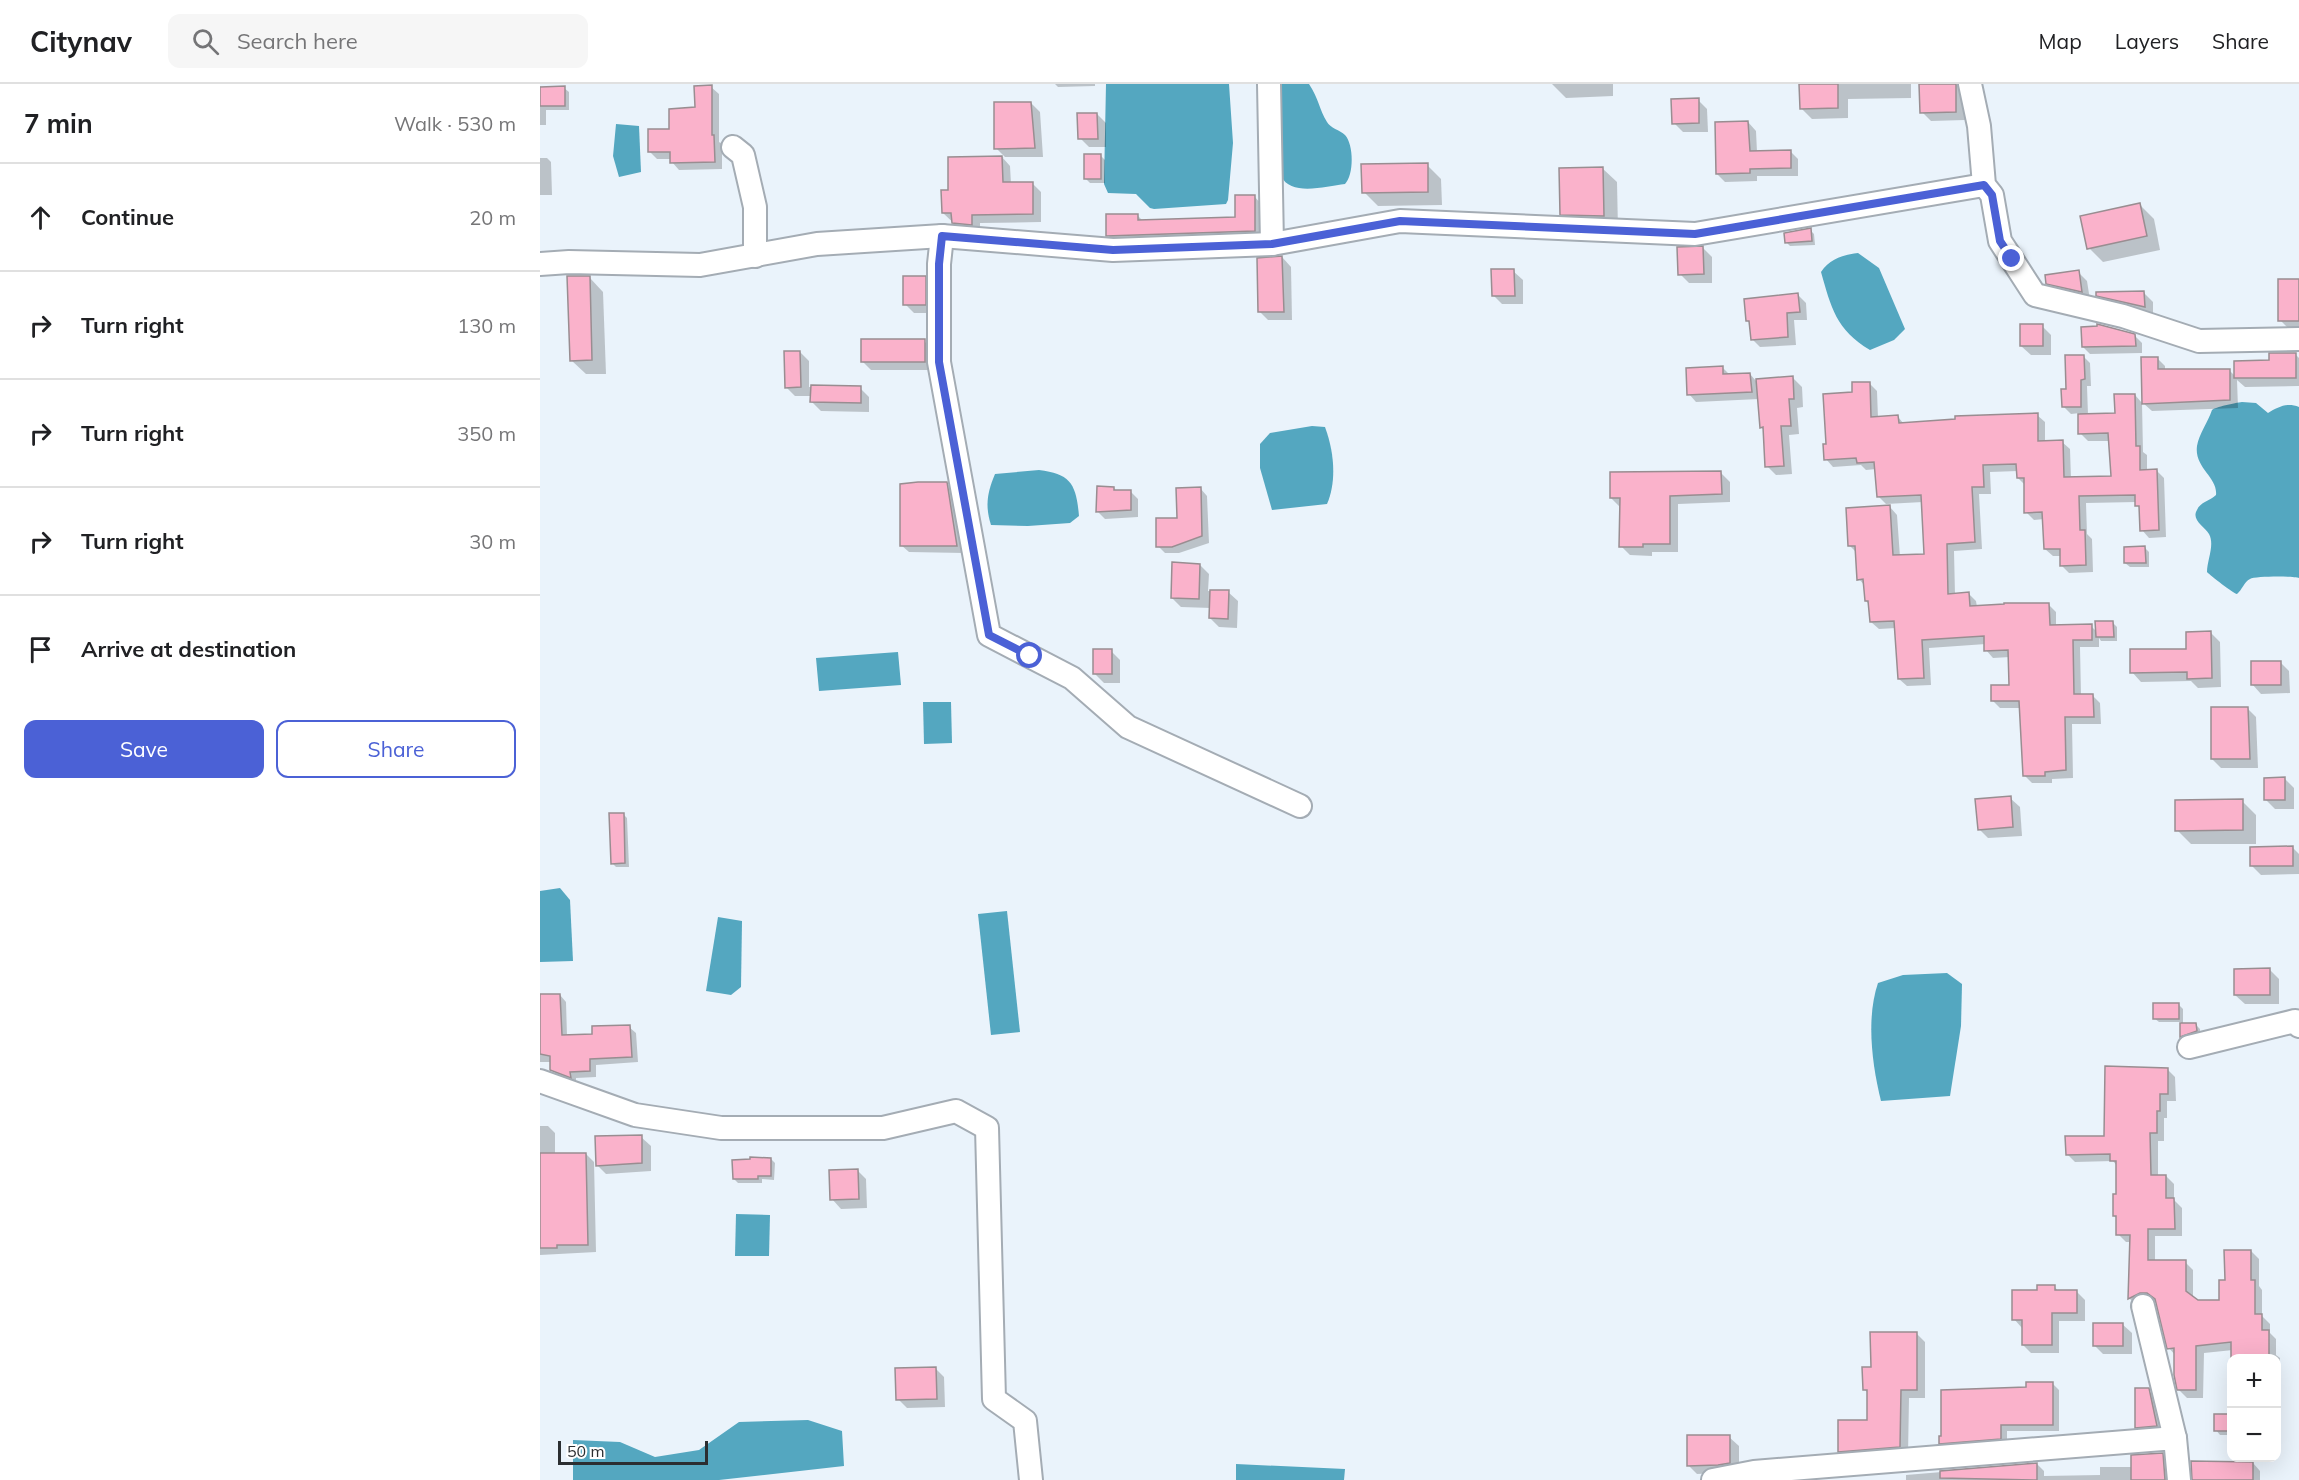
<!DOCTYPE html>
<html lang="en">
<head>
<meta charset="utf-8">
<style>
	body { margin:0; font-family:Mulish,sans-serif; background:#f6f6f6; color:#202124 }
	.controls { position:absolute; right:18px; bottom:18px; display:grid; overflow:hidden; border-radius:12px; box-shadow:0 6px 24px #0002 }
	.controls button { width:54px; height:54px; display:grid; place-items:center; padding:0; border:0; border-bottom:2px solid #e0e0e0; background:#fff; color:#202124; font:30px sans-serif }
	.scale { position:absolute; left:18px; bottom:15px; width:150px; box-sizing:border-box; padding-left:6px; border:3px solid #2b2e31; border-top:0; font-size:16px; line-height:21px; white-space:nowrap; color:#2b2e31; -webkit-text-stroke:4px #fff; paint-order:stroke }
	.stop { position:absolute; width:18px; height:18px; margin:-14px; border:4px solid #4b61d6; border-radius:50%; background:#fff }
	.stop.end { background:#4b61d6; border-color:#fff; box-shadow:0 2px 6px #0008 }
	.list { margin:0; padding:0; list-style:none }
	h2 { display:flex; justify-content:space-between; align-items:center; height:78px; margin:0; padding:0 24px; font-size:26px }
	h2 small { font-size:20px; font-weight:400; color:#757577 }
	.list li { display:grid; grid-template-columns:39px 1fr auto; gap:18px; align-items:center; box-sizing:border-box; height:108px; padding:0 24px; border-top:2px solid #e0e0e0 }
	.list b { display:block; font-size:22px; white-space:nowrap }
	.list em { font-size:20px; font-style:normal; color:#757577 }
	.actions { display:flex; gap:12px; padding:18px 24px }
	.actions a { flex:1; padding:14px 0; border:2px solid #4b61d6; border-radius:12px; text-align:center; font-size:21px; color:#4b61d6 }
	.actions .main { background:#4b61d6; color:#fff }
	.icon { flex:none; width:33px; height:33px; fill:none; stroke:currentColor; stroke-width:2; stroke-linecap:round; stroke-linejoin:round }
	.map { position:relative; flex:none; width:1759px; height:1396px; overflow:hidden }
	header { display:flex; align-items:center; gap:36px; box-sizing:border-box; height:84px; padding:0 30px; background:#fff; border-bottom:2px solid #e0e0e0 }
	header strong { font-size:28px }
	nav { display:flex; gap:33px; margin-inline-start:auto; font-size:21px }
	.search { width:420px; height:54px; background:#f6f6f6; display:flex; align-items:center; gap:15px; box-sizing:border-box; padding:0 21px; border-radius:12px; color:#757577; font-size:22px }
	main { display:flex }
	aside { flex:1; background:#fff }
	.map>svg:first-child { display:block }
	.water { fill:#54a7c0 }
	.shadow { fill:#0003 }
	.building { fill:#fab2cb; stroke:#998d91; stroke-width:1.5 }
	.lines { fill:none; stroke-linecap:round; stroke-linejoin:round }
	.street-casing { stroke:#a4acb4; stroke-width:26 }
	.street { stroke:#fff; stroke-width:22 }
	.route { stroke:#4b61d6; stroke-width:8 }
</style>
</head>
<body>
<header>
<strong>Citynav</strong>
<div class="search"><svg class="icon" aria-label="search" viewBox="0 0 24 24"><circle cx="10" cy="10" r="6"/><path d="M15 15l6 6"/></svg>Search here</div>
<nav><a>Map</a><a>Layers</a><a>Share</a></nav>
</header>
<main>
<aside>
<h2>7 min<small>Walk · 530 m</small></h2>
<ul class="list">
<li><svg class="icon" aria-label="ahead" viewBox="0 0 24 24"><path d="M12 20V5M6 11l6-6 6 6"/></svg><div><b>Continue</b></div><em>20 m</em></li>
<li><svg class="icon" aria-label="right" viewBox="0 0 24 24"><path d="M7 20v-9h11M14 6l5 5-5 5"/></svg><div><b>Turn right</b></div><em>130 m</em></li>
<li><svg class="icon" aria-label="right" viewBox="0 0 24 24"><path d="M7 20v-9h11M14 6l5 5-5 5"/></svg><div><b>Turn right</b></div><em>350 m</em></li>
<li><svg class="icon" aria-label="right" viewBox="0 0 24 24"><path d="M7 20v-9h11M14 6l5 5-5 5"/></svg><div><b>Turn right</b></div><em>30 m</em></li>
<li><svg class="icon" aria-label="arrive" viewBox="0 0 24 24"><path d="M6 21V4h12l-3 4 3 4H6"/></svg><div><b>Arrive at destination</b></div></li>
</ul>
<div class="actions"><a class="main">Save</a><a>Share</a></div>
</aside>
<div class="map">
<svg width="1759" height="1396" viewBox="0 0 1759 1396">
	<rect width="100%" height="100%" fill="#eaf3fb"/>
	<g class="water">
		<polygon points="566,0 689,0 693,59 688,116 686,120 614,125 610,124 596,110 568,109 564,100"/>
		<path d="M 737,0 L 769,0 C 779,15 779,25 787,38 C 790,44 800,46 805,51 C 814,61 814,91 805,100 C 786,102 751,113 741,92 Z"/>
		<polygon points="76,40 99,42 101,88 79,93 73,72"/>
		<path d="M 1318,169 L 1339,184 L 1365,245 L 1354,256 L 1330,266 C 1296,246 1291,223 1281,188 C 1290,175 1302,171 1318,169 Z"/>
		<path d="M 1702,318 L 1716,319 L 1728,329 C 1738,323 1747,318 1759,323 L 1759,494 C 1754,492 1715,492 1710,495 C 1704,498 1702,506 1697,510 C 1693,509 1671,492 1667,488 C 1667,476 1675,461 1669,450 C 1664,442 1651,436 1657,426 C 1660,418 1670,417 1676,411 C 1678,393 1654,384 1657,362 C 1659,350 1668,338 1672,326 C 1675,323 1695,319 1702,318 Z"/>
		<path d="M 772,342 L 785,343 C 794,367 797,397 787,420 L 732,426 L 720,384 L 720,360 L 730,349 Z"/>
		<path d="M 499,386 C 531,390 536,400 539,432 L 530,439 L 488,442 L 451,441 C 445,422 447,409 455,390 Z"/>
		<polygon points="358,568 361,601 279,607 276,574"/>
		<polygon points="383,618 411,618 412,659 384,660"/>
		<polygon points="20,804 30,816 33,877 0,878 0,807"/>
		<polygon points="467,827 480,948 451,951 438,830"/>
		<polygon points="178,833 202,837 201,903 191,911 166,907"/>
		<path d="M 1407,889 L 1422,900 L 1421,942 L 1410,1012 L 1341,1017 C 1332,981 1326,934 1338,899 L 1363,891 Z"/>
		<polygon points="196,1130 230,1131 229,1172 195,1172"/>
		<polygon points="268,1336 302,1347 304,1382 179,1396 33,1396 33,1356 80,1358 115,1373 159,1366 199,1338"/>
		<polygon points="696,1380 805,1385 804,1396 696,1396"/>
	</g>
	<g class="shadow">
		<polygon points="515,0 555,0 555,2 518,3"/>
		<polygon points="1073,0 1073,12 1026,14 1012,0"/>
		<polygon points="1261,0 1371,0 1371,14 1308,15 1308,34 1272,35 1261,24"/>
		<polygon points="1381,0 1416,0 1424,8 1425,36 1391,37 1382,28"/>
		<polygon points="0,2 2,4 24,4 29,8 29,26 6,26 6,41 0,41"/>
		<polygon points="171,3 179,10 179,58 182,60 182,85 139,86 132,78 132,75 117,75 109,67 157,24"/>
		<polygon points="1158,16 1167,25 1168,48 1143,48 1134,39"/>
		<polygon points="491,19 500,28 503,73 462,73 470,82 471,100 492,99 501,108 501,138 440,139 440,149 422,147 403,129 410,107 410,75 465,73 456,64"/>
		<polygon points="557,30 566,39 566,63 549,63 540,54"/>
		<polygon points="1208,38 1216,47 1217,68 1250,67 1258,75 1258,92 1217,92 1217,97 1185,98 1177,90"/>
		<polygon points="561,72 565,76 565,99 550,99 546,95"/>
		<polygon points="0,74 7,74 11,78 12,111 0,111"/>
		<polygon points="887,81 901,95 902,121 838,122 824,108"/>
		<polygon points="1062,84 1077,98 1078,146 1035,144 1021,130"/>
		<polygon points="714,112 722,121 723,155 576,160 568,151 598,132 604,138 697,135"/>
		<polygon points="1600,121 1614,135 1620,166 1563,178 1549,164"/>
		<polygon points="1270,146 1274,150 1275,161 1250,162 1246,158"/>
		<polygon points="1163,164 1172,173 1172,199 1149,199 1140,190"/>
		<polygon points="742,173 751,183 752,236 728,236 719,227"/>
		<polygon points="973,187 983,196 983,220 962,220 953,211"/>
		<polygon points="1538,188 1547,197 1550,216 1517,208 1508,199"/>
		<polygon points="49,193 63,208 66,290 46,290 31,276"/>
		<polygon points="385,193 394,202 394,229 374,229 365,220"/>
		<polygon points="1759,197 1759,245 1749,245 1740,236"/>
		<polygon points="1604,209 1613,218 1613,231 1567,220 1558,211"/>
		<polygon points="1258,211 1266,219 1267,236 1254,236 1256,261 1220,263 1212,255 1211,240 1207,236"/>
		<polygon points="1502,242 1511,251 1511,271 1491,271 1481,262"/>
		<polygon points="1595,252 1602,259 1602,269 1550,270 1543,263"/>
		<polygon points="384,257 393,266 393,286 331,286 322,277"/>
		<polygon points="260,268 269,277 269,303 320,304 329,313 329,328 281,327 272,318 272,312 255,312 246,303"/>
		<polygon points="1755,270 1759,274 1759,302 1705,303 1697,296 1698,324 1612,327 1603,319 1617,274 1625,282 1625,286 1689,286 1695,292 1731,278"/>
		<polygon points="1543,272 1550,279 1551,302 1547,302 1548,331 1576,330 1595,311 1602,319 1603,368 1607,371 1607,387 1617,387 1624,394 1626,453 1609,454 1602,446 1601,426 1597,418 1546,419 1547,450 1552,455 1553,488 1529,489 1521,481 1521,472 1513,472 1505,465 1504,435 1494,436 1486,428 1485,401 1478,394 1478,387 1450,388 1451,410 1439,410 1442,465 1414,467 1415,511 1429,510 1436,517 1437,523 1509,521 1516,528 1516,542 1551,542 1557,548 1573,539 1577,543 1577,557 1561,557 1559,554 1559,563 1540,563 1541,612 1553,612 1560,619 1561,640 1532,640 1533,694 1512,695 1512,699 1492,699 1484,691 1481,624 1460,624 1452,616 1470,602 1470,573 1453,574 1446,566 1446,560 1389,564 1391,601 1367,602 1359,595 1356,544 1339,545 1331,538 1330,521 1326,517 1325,502 1319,495 1317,469 1310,462 1350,423 1357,431 1360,473 1385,471 1383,418 1346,420 1338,412 1336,385 1326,386 1321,381 1293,383 1286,375 1288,361 1314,309 1329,299 1337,307 1338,334 1358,333 1364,340 1497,331 1505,338 1505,358 1522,358 1530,365 1531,395 1573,394 1570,357 1548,357 1540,349 1540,329 1531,330 1524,323 1527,307"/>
		<polygon points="1182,283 1191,292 1210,290 1216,297 1253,294 1262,303 1263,323 1257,324 1259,350 1249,351 1252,390 1236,391 1227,382 1224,346 1221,343 1219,315 1156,318 1149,310"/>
		<polygon points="1180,388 1190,398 1190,418 1138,420 1138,468 1112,468 1112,472 1090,471 1081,462 1080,423 1071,414"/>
		<polygon points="407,399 414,407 424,469 369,468 361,461"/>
		<polygon points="574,404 577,408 591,408 598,415 598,433 565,435 557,427"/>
		<polygon points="660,404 667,412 669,459 639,469 625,469 618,462"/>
		<polygon points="1605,464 1609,468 1609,483 1590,483 1585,479"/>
		<polygon points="660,481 669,490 668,507 688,508 698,517 697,544 679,543 670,534 671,524 641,523 632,514"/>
		<polygon points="1671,549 1680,558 1681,603 1658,604 1651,597 1601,598 1592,588 1648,566"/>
		<polygon points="571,567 580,576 580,599 564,599 555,590"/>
		<polygon points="1740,578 1749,587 1750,609 1721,610 1712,600"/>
		<polygon points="1707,624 1716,633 1718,684 1681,684 1672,675"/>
		<polygon points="1745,695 1754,704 1754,725 1735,725 1726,716"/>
		<polygon points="1470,714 1480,723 1482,752 1448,754 1439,745"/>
		<polygon points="1702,717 1716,731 1716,760 1651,760 1637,746"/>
		<polygon points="83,730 87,734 89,783 76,783 72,779"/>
		<polygon points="1753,764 1759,770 1759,790 1721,791 1712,782"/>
		<polygon points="1730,886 1739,895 1739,920 1705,920 1695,911"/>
		<polygon points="20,911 26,918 27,952 54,952 89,943 96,949 98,978 56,981 56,993 36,994 36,999 18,992 12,986 11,978 0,978 0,912"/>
		<polygon points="1639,921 1643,925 1643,941 1656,941 1660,945 1660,951 1645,957 1641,953 1641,938 1619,938 1614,934"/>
		<polygon points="1627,985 1635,993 1636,1017 1627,1017 1627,1034 1624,1034 1624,1057 1618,1057 1618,1092 1626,1092 1634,1100 1634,1116 1642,1124 1642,1152 1615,1152 1615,1178 1645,1178 1653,1186 1653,1214 1658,1217 1680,1217 1686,1198 1711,1167 1719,1175 1719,1202 1722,1206 1722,1232 1730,1240 1730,1249 1736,1255 1736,1271 1740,1274 1740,1288 1736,1288 1736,1274 1693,1274 1693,1266 1664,1269 1663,1314 1647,1314 1639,1306 1635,1271 1629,1264 1617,1217 1609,1216 1597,1222 1590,1215 1591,1158 1586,1158 1578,1150 1578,1135 1574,1132 1577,1112 1577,1082 1573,1077 1535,1078 1527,1070 1565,1053"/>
		<polygon points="0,1042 8,1042 15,1049 15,1071 46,1070 54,1078 56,1168 0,1171"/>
		<polygon points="101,1053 111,1062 111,1087 66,1090 57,1081"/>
		<polygon points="231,1075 235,1079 234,1096 222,1095 222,1099 198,1099 194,1095 212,1077"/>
		<polygon points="317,1086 326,1095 327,1124 301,1125 292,1115"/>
		<polygon points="1514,1202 1519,1208 1537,1208 1545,1216 1545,1237 1519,1237 1519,1269 1491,1269 1483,1261 1482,1244 1474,1235"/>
		<polygon points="1582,1240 1592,1249 1592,1270 1563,1270 1554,1261"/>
		<polygon points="1376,1249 1385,1258 1385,1314 1369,1314 1368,1371 1308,1376 1300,1367 1329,1338 1328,1309 1324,1305"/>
		<polygon points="395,1284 404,1293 405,1323 367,1324 358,1315"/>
		<polygon points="1513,1300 1519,1306 1519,1347 1467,1347 1467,1361 1407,1365 1400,1359 1488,1305"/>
		<polygon points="1608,1306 1618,1315 1625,1351 1605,1352 1596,1343"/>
		<polygon points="1692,1331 1692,1351 1680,1351 1676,1346"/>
		<polygon points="1189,1353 1199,1362 1199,1388 1157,1390 1148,1381"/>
		<polygon points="1622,1370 1629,1377 1631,1396 1366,1396 1366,1391 1497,1380 1504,1387 1504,1392 1560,1391 1560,1383 1592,1383"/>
		<polygon points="1713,1379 1720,1387 1720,1396 1653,1396"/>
	</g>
	<g class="building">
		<polygon points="1259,0 1298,0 1298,24 1260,25"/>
		<polygon points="1379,0 1416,0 1416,28 1380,29"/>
		<polygon points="172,1 172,51 174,51 175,78 130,79 130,68 108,68 108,45 129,45 129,25 155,23 154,2"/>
		<polygon points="25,2 25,22 0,22 0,3"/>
		<polygon points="1159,14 1159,39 1132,40 1131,15"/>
		<polygon points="454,18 491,18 495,64 454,65"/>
		<polygon points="537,29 557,29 558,55 538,55"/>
		<polygon points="1208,37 1210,67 1251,66 1251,84 1210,85 1210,89 1176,90 1175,38"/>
		<rect x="544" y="70" width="17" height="25"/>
		<polygon points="462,72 463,98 493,98 493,130 432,131 432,141 412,139 411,129 402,129 401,106 408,106 408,73"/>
		<polygon points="888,79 888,108 822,109 821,80"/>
		<polygon points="1063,83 1064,132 1020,131 1019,84"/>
		<polygon points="695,111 715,111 715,147 566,152 566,130 598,130 598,136 695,133"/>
		<polygon points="1600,119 1607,152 1547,165 1540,132"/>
		<polygon points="1271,144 1272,157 1245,159 1244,149"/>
		<polygon points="1163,162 1164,190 1138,191 1137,163"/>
		<polygon points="742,172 744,228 718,228 717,174"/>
		<polygon points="951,185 974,185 975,212 952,212"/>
		<polygon points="1539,186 1542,208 1506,200 1505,191"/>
		<polygon points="27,192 50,192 52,276 30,277"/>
		<rect x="363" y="192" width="23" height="29"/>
		<rect x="1738" y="195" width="21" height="42"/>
		<polygon points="1604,207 1605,223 1556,212 1556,208"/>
		<polygon points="1258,209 1260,228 1247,229 1248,253 1211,256 1209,237 1206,237 1204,215"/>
		<rect x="1480" y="240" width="23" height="22"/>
		<polygon points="1557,240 1595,250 1596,262 1542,263 1541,243 1557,242"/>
		<rect x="321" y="255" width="64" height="23"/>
		<polygon points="244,267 260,267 261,303 245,304"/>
		<polygon points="1729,269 1756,269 1756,294 1694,294 1694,277 1729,276"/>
		<polygon points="1525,271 1544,271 1545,295 1541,296 1541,323 1522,323 1521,305 1526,305"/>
		<polygon points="1601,273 1618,273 1618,285 1690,285 1690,316 1602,320"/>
		<polygon points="1183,282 1183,290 1210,289 1212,308 1147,311 1146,284"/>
		<polygon points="1253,292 1254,315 1249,315 1251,342 1241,342 1244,382 1225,383 1223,343 1220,344 1216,295"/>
		<polygon points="1312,298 1330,298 1331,333 1358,331 1359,339 1415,335 1415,332 1498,329 1498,357 1523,356 1524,393 1571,392 1568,349 1538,350 1538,330 1575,329 1574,310 1595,310 1596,362 1600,362 1600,386 1617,385 1619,446 1600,447 1599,422 1595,422 1595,411 1539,412 1540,446 1545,446 1546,481 1520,482 1520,465 1504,465 1502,428 1484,429 1484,394 1477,394 1476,380 1443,381 1444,403 1432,403 1435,458 1407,460 1408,510 1429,508 1430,522 1464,520 1464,519 1509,519 1510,541 1552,540 1552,556 1533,556 1534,610 1553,610 1554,633 1525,633 1526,686 1505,688 1505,692 1483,692 1479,617 1451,617 1451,601 1469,601 1468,566 1444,567 1444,552 1382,556 1384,594 1358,595 1354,537 1330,538 1328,517 1325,517 1323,495 1317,496 1315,462 1308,462 1306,424 1350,421 1353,471 1384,470 1381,411 1337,413 1334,378 1317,379 1316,374 1284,376 1283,360 1286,360 1283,310 1312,308"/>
		<polygon points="271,301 321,302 321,319 270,318"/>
		<polygon points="1181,387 1182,410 1130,412 1130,460 1103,460 1103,463 1079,463 1080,414 1070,414 1070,388"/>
		<polygon points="378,398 407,398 417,462 360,462 360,400"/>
		<polygon points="557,402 574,403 574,406 591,406 591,426 556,428"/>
		<polygon points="661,403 662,452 632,463 616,463 616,434 637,434 636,404"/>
		<polygon points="1605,462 1606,479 1584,479 1584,463"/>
		<polygon points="632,478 660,480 659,515 631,514"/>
		<polygon points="670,506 689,506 688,535 669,534"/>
		<polygon points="1555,537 1573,537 1574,553 1556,553"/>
		<polygon points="1671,547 1672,594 1647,595 1647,588 1590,589 1590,565 1646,565 1646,548"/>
		<rect x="553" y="565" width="19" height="25"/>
		<rect x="1711" y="577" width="30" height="24"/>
		<polygon points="1671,623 1708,623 1710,675 1671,675"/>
		<polygon points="1745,693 1745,716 1724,716 1724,694"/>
		<polygon points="1471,712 1473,743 1438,746 1435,715"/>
		<polygon points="1703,715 1703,746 1635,747 1635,716"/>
		<polygon points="69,729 84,729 85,779 71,780"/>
		<polygon points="1753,762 1753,782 1710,782 1710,763"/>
		<polygon points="1730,884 1730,911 1694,911 1694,885"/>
		<polygon points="0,910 20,910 22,951 52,950 52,942 90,941 92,973 50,975 50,987 30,988 31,994 10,986 10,972 0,970"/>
		<rect x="1613" y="919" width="26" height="16"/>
		<polygon points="1640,939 1656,939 1657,947 1640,953"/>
		<polygon points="1565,982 1628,984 1628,1010 1620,1010 1620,1027 1617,1027 1617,1049 1610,1049 1611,1091 1626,1091 1626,1114 1634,1114 1635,1145 1608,1145 1608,1176 1646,1176 1646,1207 1658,1216 1679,1216 1679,1196 1685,1196 1684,1166 1711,1166 1711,1196 1715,1196 1715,1230 1722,1230 1722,1246 1729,1246 1729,1275 1691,1275 1691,1258 1656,1262 1656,1306 1637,1306 1634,1291 1634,1264 1627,1265 1615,1215 1607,1209 1600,1209 1588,1215 1590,1151 1576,1151 1576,1132 1573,1132 1573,1110 1576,1110 1576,1077 1570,1077 1570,1070 1526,1071 1525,1052 1564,1052"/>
		<polygon points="102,1051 102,1079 56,1082 55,1052"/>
		<polygon points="0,1069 46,1069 48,1161 17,1161 17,1164 0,1164"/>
		<polygon points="210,1073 231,1074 231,1092 218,1092 218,1095 193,1095 192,1076 210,1075"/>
		<polygon points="318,1085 319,1115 290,1116 289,1086"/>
		<polygon points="1497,1201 1515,1201 1515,1206 1537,1206 1537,1229 1512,1229 1512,1261 1482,1261 1482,1236 1472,1236 1472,1206 1497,1206"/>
		<rect x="1553" y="1239" width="30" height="23"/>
		<polygon points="1330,1248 1377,1248 1377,1306 1361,1306 1360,1363 1298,1368 1298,1336 1327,1336 1327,1306 1323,1306 1322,1283 1331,1283"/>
		<polygon points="396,1283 397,1315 356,1316 355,1284"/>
		<polygon points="1486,1298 1513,1298 1513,1341 1461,1341 1461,1355 1399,1360 1399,1352 1401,1352 1401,1306 1486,1303"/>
		<polygon points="1595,1304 1609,1304 1617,1342 1595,1344"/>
		<rect x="1674" y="1330" width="18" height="17"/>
		<polygon points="1147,1351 1190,1351 1190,1379 1178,1381 1147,1382"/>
		<polygon points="1623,1369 1625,1396 1591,1396 1591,1371"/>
		<polygon points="1651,1377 1713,1378 1713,1396 1652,1396"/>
		<polygon points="1497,1379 1497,1396 1400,1394 1400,1387"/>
	</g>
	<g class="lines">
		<defs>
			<g id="street">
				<polyline points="729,0 732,160"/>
				<polyline points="1430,0 1439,42 1444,101 1452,111 1460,157 1495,211 1583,232 1659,257 1759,255"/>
				<polyline points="193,63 203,71 215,123 215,172"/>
				<polyline points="402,152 399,180 399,278 449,551 532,594 588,643 760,722"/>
				<polyline points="0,180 29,178 160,181 277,160 402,152 573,166 732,160 860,137 1155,150 1444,101"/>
				<polyline points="1649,963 1755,937 1759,942"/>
				<polyline points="0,997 95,1031 181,1044 343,1044 416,1027 447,1044 454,1315 485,1337 491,1396"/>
				<polyline points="1603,1222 1635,1354"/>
				<polyline points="1173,1396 1214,1388 1635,1354 1639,1396"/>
			</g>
		</defs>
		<use href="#street" class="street-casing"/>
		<use href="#street" class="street"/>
	</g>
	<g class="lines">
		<polyline class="route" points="490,572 449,551 399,278 399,180 402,152 573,166 732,160 860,137 1155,150 1444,101 1452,111 1460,157 1472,175"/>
	</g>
</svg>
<div class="controls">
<button>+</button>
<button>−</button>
</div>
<div class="scale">50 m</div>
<div class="stop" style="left:490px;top:572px"></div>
<div class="stop end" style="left:1472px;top:175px"></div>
</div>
</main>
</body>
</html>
